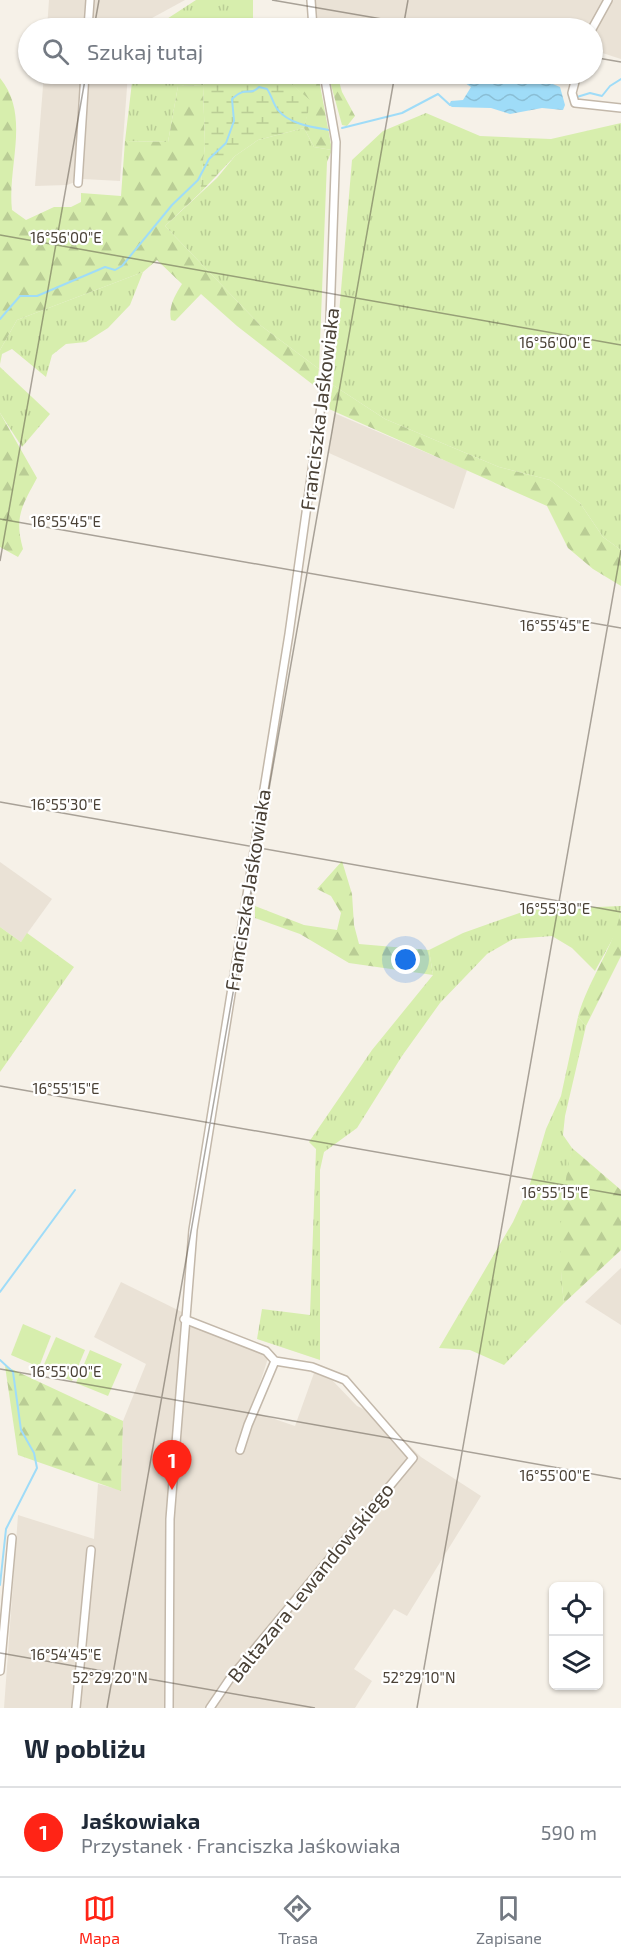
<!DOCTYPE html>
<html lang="pl">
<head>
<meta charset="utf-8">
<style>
	body { margin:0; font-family:"Exo 2",sans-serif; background:#f2f2f3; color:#1f2937 }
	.controls { position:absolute; right:18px; bottom:18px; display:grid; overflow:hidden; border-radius:9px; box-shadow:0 2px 4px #0004 }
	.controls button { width:54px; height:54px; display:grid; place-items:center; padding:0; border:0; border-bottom:2px solid #e0e1e3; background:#fff; color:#1f2937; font:30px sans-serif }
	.you { position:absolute; left:406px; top:960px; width:21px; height:21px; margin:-15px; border:4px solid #fff; border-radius:50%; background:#1a73e8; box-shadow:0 0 0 9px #1a73e833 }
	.badge { display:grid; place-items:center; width:39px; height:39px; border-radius:50%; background:#ff2416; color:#fff; font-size:20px; font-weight:700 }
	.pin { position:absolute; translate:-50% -50px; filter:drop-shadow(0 2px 3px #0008) }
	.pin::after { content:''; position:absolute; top:32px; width:21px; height:18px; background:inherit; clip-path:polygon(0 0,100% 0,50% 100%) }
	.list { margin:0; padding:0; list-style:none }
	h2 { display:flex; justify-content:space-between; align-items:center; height:78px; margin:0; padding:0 24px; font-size:26px }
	h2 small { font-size:20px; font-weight:400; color:#747a83 }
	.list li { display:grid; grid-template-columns:39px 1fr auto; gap:18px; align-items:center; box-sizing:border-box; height:90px; padding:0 24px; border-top:2px solid #e0e1e3 }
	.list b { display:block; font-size:22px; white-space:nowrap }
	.list p { margin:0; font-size:20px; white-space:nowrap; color:#747a83 }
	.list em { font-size:20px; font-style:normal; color:#747a83 }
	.icon { flex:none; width:33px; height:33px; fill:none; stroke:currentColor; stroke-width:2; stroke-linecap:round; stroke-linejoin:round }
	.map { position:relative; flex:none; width:621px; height:1708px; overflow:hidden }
	.search { position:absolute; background:#fff; box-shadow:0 2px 4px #0004; left:18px; right:18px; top:18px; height:66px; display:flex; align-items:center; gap:15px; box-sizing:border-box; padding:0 21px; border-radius:33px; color:#747a83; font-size:22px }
	.sheet { height:168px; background:#fff }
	nav { display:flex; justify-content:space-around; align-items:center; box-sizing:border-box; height:84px; border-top:2px solid #e0e1e3; background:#fff; font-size:16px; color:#747a83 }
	nav a { display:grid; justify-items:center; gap:3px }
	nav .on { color:#ff2416 }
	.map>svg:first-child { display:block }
	.residential { fill:#eae2d6 }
	.grass { fill:url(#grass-tufts) }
	.forest { fill:url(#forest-firs) }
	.wetland { fill:url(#wetland-marsh) }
	.park { fill:#d7eead }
	.water { fill:url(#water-waves) }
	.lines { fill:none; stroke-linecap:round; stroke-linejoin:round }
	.stream { stroke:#9fdcf8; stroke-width:2 }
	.minor-casing { stroke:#c3b8aa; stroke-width:10 }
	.minor { stroke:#fff; stroke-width:7 }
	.ticks { fill:none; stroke:#4a4136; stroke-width:1.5; stroke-opacity:0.45 }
	.labels { text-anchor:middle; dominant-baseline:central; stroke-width:4.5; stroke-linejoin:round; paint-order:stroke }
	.street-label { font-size:20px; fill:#4a4136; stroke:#fff }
	.ticks-label { font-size:15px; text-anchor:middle; fill:#4a4136; stroke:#fff; stroke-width:4.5; stroke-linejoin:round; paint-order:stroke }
</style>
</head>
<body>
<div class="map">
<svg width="621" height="1708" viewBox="0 0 621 1708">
	<defs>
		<pattern id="grass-tufts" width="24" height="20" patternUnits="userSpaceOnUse" patternTransform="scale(1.5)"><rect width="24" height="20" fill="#d7eead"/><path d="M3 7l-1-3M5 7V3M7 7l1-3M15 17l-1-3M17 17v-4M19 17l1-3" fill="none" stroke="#bacd95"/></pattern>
		<pattern id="forest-firs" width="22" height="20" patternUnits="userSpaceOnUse" patternTransform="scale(1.5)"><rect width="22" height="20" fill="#d7eead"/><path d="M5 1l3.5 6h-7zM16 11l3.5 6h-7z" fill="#bacd95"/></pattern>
		<pattern id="wetland-marsh" width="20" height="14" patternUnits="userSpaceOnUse" patternTransform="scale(1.5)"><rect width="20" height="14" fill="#d7eead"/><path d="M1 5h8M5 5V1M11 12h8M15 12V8" fill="none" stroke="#bacd95"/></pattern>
		<pattern id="water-waves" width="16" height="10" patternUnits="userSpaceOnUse" patternTransform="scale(1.5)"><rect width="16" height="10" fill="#9fdcf8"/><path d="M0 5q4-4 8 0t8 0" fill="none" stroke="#8abed5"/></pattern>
	</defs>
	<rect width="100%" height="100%" fill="#f6f1e8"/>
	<g class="residential">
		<polygon points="49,0 185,0 141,24 132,24 131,28 47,28"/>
		<polygon points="314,0 621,0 621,59 593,50 592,28 363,28 316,26"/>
		<polygon points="44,74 128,74 120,181 83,179 67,185 35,186"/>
		<polygon points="334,413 467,470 454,509 329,453"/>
		<polygon points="0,862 52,899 21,942 0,927"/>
		<polygon points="621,1268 621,1325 585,1302"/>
		<polygon points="121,1282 269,1355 251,1411 295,1426 314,1373 332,1380 357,1406 379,1416 421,1457 481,1496 407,1616 394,1609 354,1669 372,1681 355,1708 4,1708 18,1515 94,1539 98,1484 121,1490 123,1421 146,1364 94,1337"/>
	</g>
	<g class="grass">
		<polygon points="196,0 253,0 253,28 153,28"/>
		<polygon points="133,74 211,74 203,85 178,86 168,142 125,141"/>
		<polygon points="426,113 480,136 551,139 621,123 621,550 603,537 580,503 550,480 499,467 385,419 333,385 352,160 383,131"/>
		<polygon points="304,128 314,147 332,150 327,162 319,369 260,325 165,226 217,178 235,156 258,140"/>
		<polygon points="143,272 130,305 108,328 86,342 66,344 52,355 46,377 12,349 2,354 0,364 0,350 17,320"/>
		<polygon points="0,367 50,414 22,447 0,413"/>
		<polygon points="621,906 618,929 595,971 572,948 552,936 513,939 487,954 440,1003 402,1056 357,1128 324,1152 320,1170 320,1360 257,1339 262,1309 310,1315 316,1149 309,1142 372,1050 433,975 429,950 463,933 528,910"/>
		<polygon points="0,927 21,942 27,933 74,967 0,1072"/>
		<path d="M 578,1017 L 586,1026 L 565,1116 L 563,1135 L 572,1148 C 563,1202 557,1248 564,1303 L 504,1365 L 470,1350 L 439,1348 L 513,1222 L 529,1187 L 546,1129 L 561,1096 Z"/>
	</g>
	<g class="forest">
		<polygon points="280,74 318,74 332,150 314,147 304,128 310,101"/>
		<polygon points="328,74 337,74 342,92 355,116 347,126 342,125"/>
		<path d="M 0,78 C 31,116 7,166 12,210 L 26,220 L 54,207 L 71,207 L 81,202 L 81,193 L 121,196 L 125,141 L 168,142 L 178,86 L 203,85 L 205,145 L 200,193 L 165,226 L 260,325 L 319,369 L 316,387 L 237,326 L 201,294 L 175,321 L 171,320 C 168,307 175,295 182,284 L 157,260 L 143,272 L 17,320 L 0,350 Z"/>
		<polygon points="333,385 385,419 499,467 550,480 580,503 603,537 621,550 621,586 593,569 568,548 547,506 329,409"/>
		<path d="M 0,413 L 37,478 C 22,506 14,517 23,549 L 18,557 L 0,547 Z"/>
		<polygon points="342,861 352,894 354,925 359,944 429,950 433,975 349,963 300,934 255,918 255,906 304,925 337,930 341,913 331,896 317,889"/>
		<path d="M 621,909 L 621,956 L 586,1026 L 578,1017 C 588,979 615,947 621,909 Z"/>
		<path d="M 572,1148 L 621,1190 L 621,1250 L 564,1303 C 557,1250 560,1200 572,1148 Z"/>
		<polygon points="5,1366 123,1421 121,1491 18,1455"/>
	</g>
	<polygon class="wetland" points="211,74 280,74 311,101 304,128 258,140 235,156 200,193 205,145 203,85"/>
	<g class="park">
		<polygon points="23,1324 51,1336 39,1367 11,1355"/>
		<polygon points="56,1337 85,1350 72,1381 42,1369"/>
		<polygon points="90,1350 122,1364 108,1396 76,1383"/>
	</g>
	<polygon class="water" points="469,74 536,77 560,87 565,105 563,110 542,108 510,114 491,108 452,107 449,105 451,101 463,100 471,87 465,83"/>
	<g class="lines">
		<g class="stream">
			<polyline points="577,97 590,93 602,96 610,86 621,79"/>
			<polyline points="342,128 402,113 438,94 450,105"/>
			<path d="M 0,319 L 20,296 L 37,296 L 105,267 L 115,270 L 122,266 L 172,205 L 198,180 L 209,159 L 226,143 L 234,121 L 232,99 C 247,85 249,97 259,87 L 267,89 C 272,96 273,104 278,110 C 289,124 312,127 329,130"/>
			<polyline points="0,1292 75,1190"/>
			<polyline points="0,1360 13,1372 21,1430 34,1453 37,1468 6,1529 0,1585"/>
		</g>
		<defs>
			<g id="minor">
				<polyline points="311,0 313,28"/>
				<polyline points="88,28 90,0"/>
				<polyline points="592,29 608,0"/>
				<polyline points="577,74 572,93 575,103 621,108"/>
				<polyline points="78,183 85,74"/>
				<polyline points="184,1319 266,1351 275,1361 312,1367 345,1380 413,1458 229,1680 210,1708"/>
				<polyline points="240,1450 248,1425 275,1361"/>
				<polyline points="0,1671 12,1538"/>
				<polyline points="76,1708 91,1550"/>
				<polyline points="169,1708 170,1519 193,1230 289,634 329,349 336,142 324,74"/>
			</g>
		</defs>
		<use href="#minor" class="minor-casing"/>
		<use href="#minor" class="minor"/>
	</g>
	<path class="ticks" d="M 272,0 L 434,28M 94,28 L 99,0M 403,28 L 408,0M 592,57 L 621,62M 0,235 L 621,345M 0,519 L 621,628M 0,561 L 86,74M 0,802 L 621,912M 0,1086 L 621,1195M 0,1369 L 621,1479M 0,1653 L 315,1708M 107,1708 L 395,74M 417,1708 L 621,550"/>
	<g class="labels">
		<g class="street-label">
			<text transform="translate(319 409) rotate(-83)">Franciszka Jaśkowiaka</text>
			<text transform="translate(247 890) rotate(-81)">Franciszka Jaśkowiaka</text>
			<text transform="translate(310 1582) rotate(-51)">Baltazara Lewandowskiego</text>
		</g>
	</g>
	<g class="ticks-label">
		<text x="66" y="243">16°56'00"E</text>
		<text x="555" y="348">16°56'00"E</text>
		<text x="66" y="527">16°55'45"E</text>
		<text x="555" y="631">16°55'45"E</text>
		<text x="66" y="810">16°55'30"E</text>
		<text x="555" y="914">16°55'30"E</text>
		<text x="66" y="1094">16°55'15"E</text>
		<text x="555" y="1198">16°55'15"E</text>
		<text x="66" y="1377">16°55'00"E</text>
		<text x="555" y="1481">16°55'00"E</text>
		<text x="66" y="1660">16°54'45"E</text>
		<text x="110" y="1683">52°29'20"N</text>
		<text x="419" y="1683">52°29'10"N</text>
	</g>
</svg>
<div class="controls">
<button><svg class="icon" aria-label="locate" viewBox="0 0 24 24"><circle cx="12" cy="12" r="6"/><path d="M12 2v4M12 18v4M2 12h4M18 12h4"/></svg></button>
<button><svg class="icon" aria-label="layers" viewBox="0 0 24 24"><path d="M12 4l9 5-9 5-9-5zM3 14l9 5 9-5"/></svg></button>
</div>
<div class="you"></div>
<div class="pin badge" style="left:172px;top:1490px">1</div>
<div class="search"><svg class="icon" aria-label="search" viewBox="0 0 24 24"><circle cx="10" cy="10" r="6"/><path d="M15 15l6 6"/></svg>Szukaj tutaj</div>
</div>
<section class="sheet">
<h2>W pobliżu<small></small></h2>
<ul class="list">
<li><span class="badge">1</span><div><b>Jaśkowiaka</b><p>Przystanek · Franciszka Jaśkowiaka</p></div><em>590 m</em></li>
</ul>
</section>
<nav>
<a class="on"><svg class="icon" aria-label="map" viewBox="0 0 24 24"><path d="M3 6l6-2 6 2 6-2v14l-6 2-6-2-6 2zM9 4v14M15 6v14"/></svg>Mapa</a>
<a><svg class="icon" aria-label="directions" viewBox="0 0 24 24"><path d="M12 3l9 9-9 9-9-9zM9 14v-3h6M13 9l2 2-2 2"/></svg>Trasa</a>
<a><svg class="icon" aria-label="saved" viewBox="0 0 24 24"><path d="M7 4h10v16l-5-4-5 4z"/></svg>Zapisane</a>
</nav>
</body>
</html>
